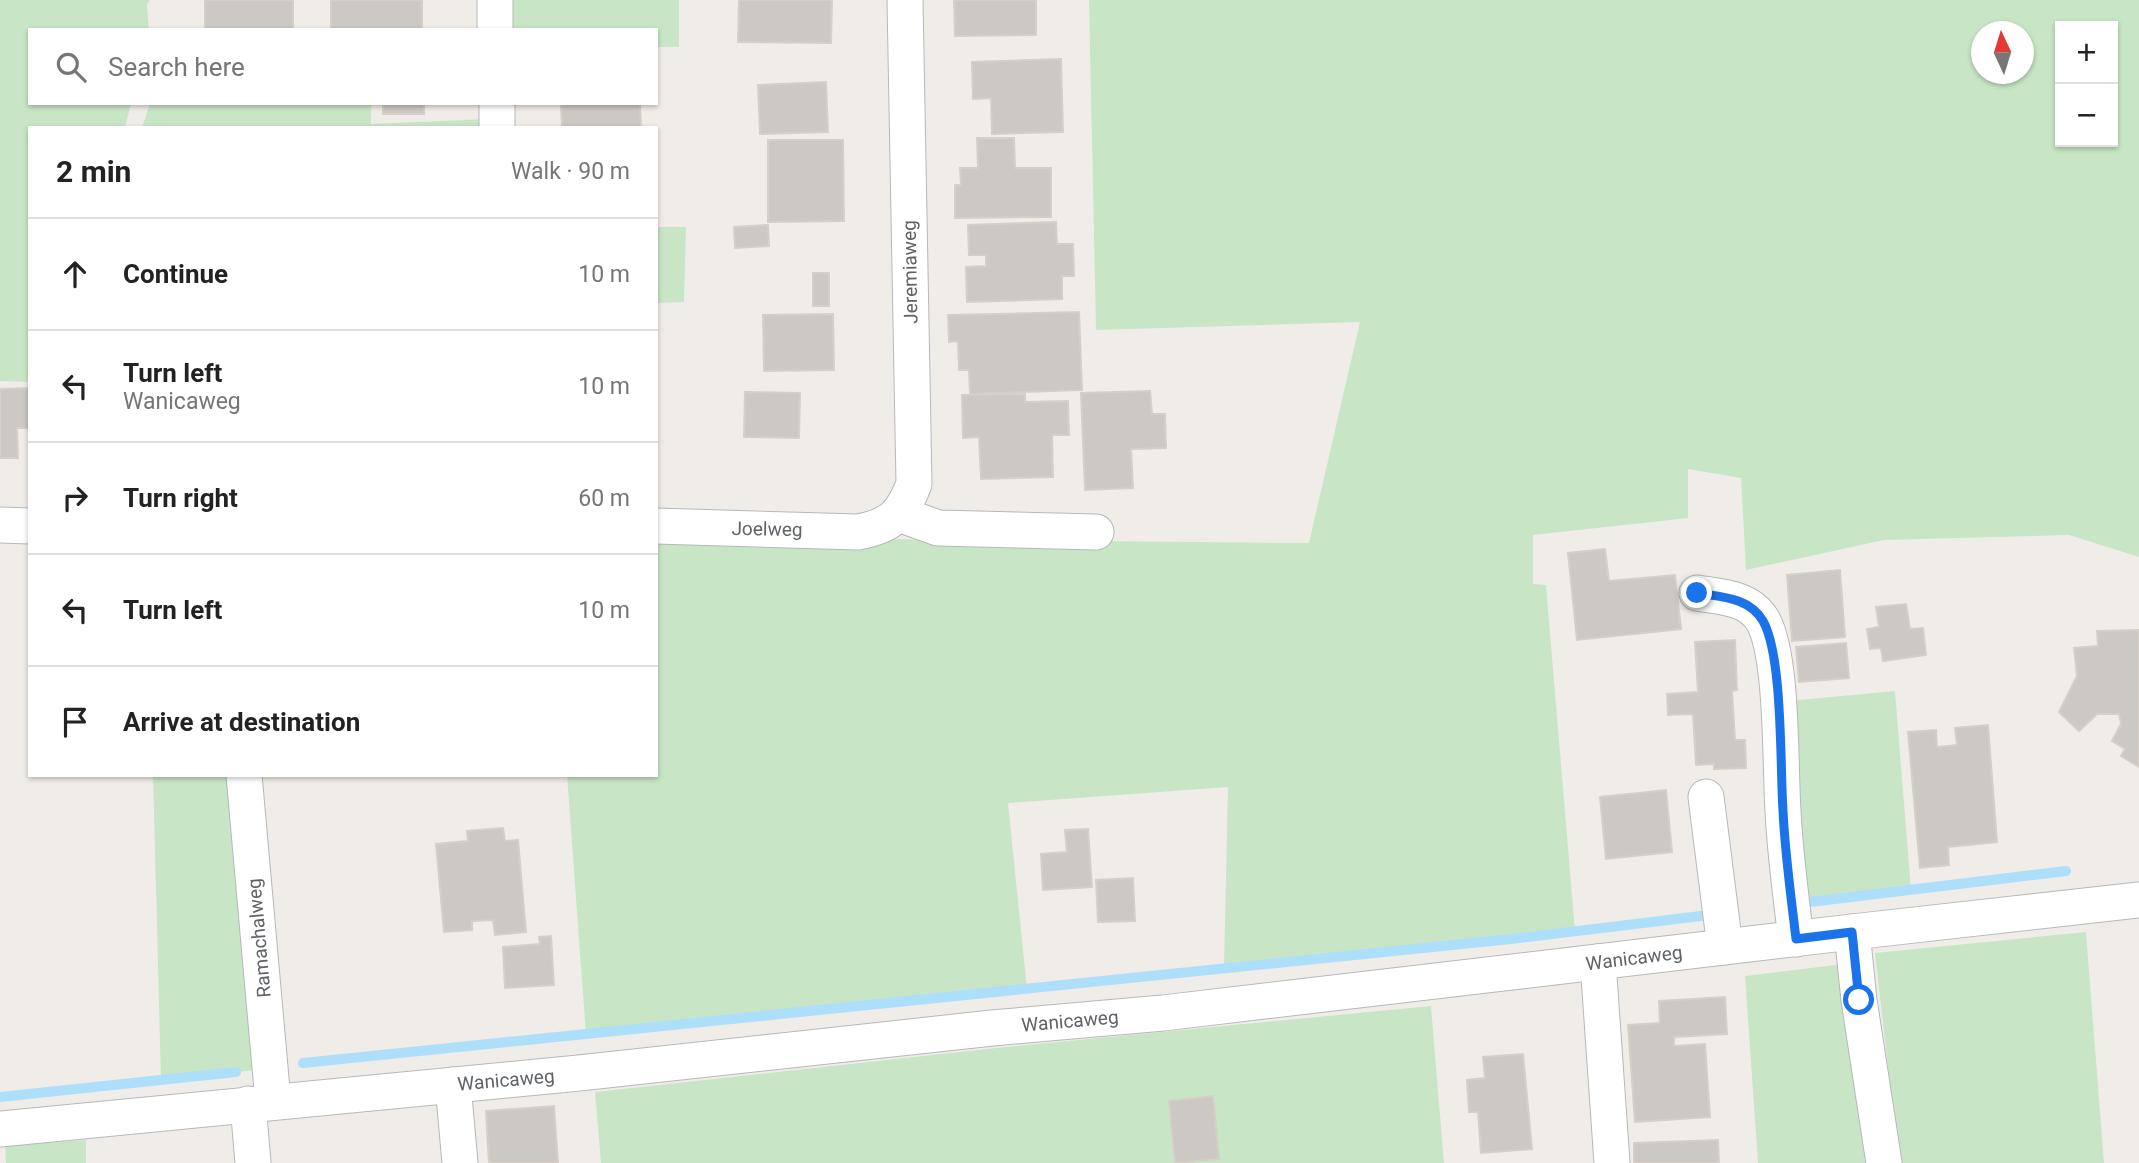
<!DOCTYPE html>
<html lang="en">
<head>
<meta charset="utf-8">
<style>
	body { margin:0; font-family:Roboto,sans-serif; background:#f2f2f2; color:#222 }
	.controls { position:absolute; right:21px; top:21px; display:grid; overflow:hidden; border-radius:0px; box-shadow:0 2px 5px #0004 }
	.controls button { width:63px; height:63px; display:grid; place-items:center; padding:0; border:0; border-bottom:2px solid #e0e0e0; background:#fff; color:#222; font:35px sans-serif }
	.compass { position:absolute; left:1971px; top:21px; width:63px; height:63px; border-radius:50%; background:#fff; box-shadow:0 2px 5px #0004; rotate:356deg }
	.stop { position:absolute; width:21px; height:21px; margin:-16px; border:5px solid #1a73e8; border-radius:50%; background:#fff }
	.stop.end { background:#1a73e8; border-color:#fff; box-shadow:0 2px 7px #0008 }
	.list { margin:0; padding:0; list-style:none }
	h2 { display:flex; justify-content:space-between; align-items:center; height:91px; margin:0; padding:0 28px; font-size:30px }
	h2 small { font-size:23px; font-weight:400; color:#767676 }
	.list li { display:grid; grid-template-columns:46px 1fr auto; gap:21px; align-items:center; box-sizing:border-box; height:112px; padding:0 28px; border-top:2px solid #e0e0e0 }
	.list b { display:block; font-size:26px; white-space:nowrap }
	.list p { margin:0; font-size:23px; white-space:nowrap; color:#767676 }
	.list em { font-size:23px; font-style:normal; color:#767676 }
	.icon { flex:none; width:38px; height:38px; fill:none; stroke:currentColor; stroke-width:2; stroke-linecap:round; stroke-linejoin:round }
	.map { position:relative; flex:none; width:2139px; height:1163px; overflow:hidden }
	.search { position:absolute; background:#fff; box-shadow:0 2px 5px #0004; left:28px; top:28px; width:630px; height:77px; display:flex; align-items:center; gap:18px; box-sizing:border-box; padding:0 24px; border-radius:0px; color:#767676; font-size:26px }
	.panel { position:absolute; background:#fff; box-shadow:0 2px 5px #0004; left:28px; top:126px; width:630px; height:651px; border-radius:0px }
	.map>svg:first-child { display:block }
	.green { fill:#c8e6c6; fill-rule:evenodd }
	.lines { fill:none; stroke-linecap:round; stroke-linejoin:round }
	.stream { stroke:#addffb; stroke-width:10 }
	.building { fill:#ccc8c4; stroke:#d5cfc6; stroke-width:2 }
	.minor-casing { stroke:#b5b8bb; stroke-width:37 }
	.minor { stroke:#fff; stroke-width:35 }
	.route { stroke:#1a73e8; stroke-width:9 }
	.labels { text-anchor:middle; dominant-baseline:central; stroke-width:5; stroke-linejoin:round; paint-order:stroke }
	.street-label { font-size:19px; fill:#5f6367; stroke:#fff }
</style>
</head>
<body>
<div class="map">
<svg width="2139" height="1163" viewBox="0 0 2139 1163">
	<rect width="100%" height="100%" fill="#f0ede8"/>
	<g class="green">
		<polygon points="0,0 150,0 147,4 149,30 30,30 30,103 131,103 125,128 30,128 30,382 0,381"/>
		<polygon points="510,0 679,0 679,47 656,47 656,30 510,30"/>
		<path d="M 1089,0 L 2139,0 L 2139,557 L 2069,535 L 1884,540 L 1746,570 L 1741,478 L 1688,469 L 1688,518 L 1533,535 L 1533,584 L 1546,585 L 1575,931 L 1224,968 L 1228,787 L 1008,803 L 1027,989 L 586,1035 L 567,775 L 656,775 L 656,537 L 1309,543 L 1360,322 L 1096,330 ZM 2060,26 L 2113,26 L 2113,142 L 2060,142 ZM 1982,32 L 2024,32 L 2024,74 L 1982,74 Z"/>
		<polygon points="150,103 371,103 371,124 486,119 487,128 142,128"/>
		<polygon points="656,227 686,227 684,302 656,303"/>
		<polygon points="1895,691 1911,890 1801,903 1788,701"/>
		<polygon points="153,775 231,775 256,1070 161,1080"/>
		<polygon points="2086,932 2104,1163 1899,1163 1875,953"/>
		<polygon points="1843,964 1873,1163 1758,1163 1745,976"/>
		<polygon points="1431,1006 1444,1163 601,1163 595,1092 996,1048"/>
		<polygon points="86,1140 86,1163 6,1163 5,1146"/>
	</g>
	<g class="lines">
		<g class="stream">
			<polyline points="1810,902 2066,871"/>
			<polyline points="303,1063 1511,939 1701,916"/>
			<polyline points="0,1097 236,1072"/>
		</g>
	</g>
	<g class="building">
		<rect x="205" y="0" width="88" height="30"/>
		<rect x="331" y="0" width="91" height="30"/>
		<polygon points="739,0 832,0 831,43 738,42"/>
		<polygon points="954,0 1036,0 1036,35 955,36"/>
		<polygon points="1061,59 1063,132 992,134 991,98 973,99 972,62"/>
		<polygon points="826,82 828,132 760,134 758,85"/>
		<rect x="383" y="103" width="41" height="11"/>
		<polygon points="561,103 640,103 641,128 562,128"/>
		<polygon points="977,138 1014,138 1015,168 1051,168 1051,217 955,218 955,185 961,185 960,168 978,168"/>
		<polygon points="768,140 843,140 844,221 768,222"/>
		<polygon points="1056,222 1057,244 1073,244 1074,276 1062,276 1062,299 967,302 966,267 986,266 986,255 969,255 968,225"/>
		<polygon points="768,225 769,246 735,248 734,227"/>
		<rect x="813" y="273" width="16" height="33"/>
		<polygon points="1079,312 1082,390 970,394 969,370 959,370 958,341 949,342 948,315"/>
		<polygon points="833,314 834,370 764,371 763,315"/>
		<polygon points="30,388 30,428 17,428 18,458 0,458 0,389"/>
		<polygon points="1150,391 1152,414 1165,414 1166,448 1131,449 1133,488 1085,490 1081,393"/>
		<polygon points="745,392 800,393 799,438 744,437"/>
		<polygon points="1025,394 1025,402 1068,401 1069,435 1052,435 1053,477 981,479 979,437 963,438 962,395"/>
		<polygon points="1605,549 1609,581 1675,575 1681,629 1577,640 1568,553"/>
		<polygon points="1840,570 1845,637 1792,641 1787,575"/>
		<polygon points="1906,604 1910,629 1923,628 1926,655 1883,661 1881,648 1870,649 1867,629 1879,627 1876,607"/>
		<polygon points="2139,630 2139,767 2121,756 2125,749 2112,741 2121,724 2119,714 2097,714 2079,731 2059,712 2077,676 2074,648 2098,646 2097,631"/>
		<polygon points="1735,640 1737,690 1732,691 1735,740 1745,740 1746,768 1714,769 1714,764 1696,765 1693,714 1668,715 1667,694 1698,692 1695,642"/>
		<polygon points="1846,643 1849,678 1799,682 1796,647"/>
		<polygon points="1988,725 1997,842 1948,847 1949,865 1920,868 1908,732 1936,730 1937,747 1957,745 1955,728"/>
		<polygon points="1666,790 1672,852 1606,859 1600,797"/>
		<polygon points="503,828 505,841 518,840 526,932 495,935 493,920 472,921 472,930 444,932 436,844 468,841 467,831"/>
		<polygon points="1088,829 1092,887 1043,890 1041,854 1067,852 1065,830"/>
		<polygon points="1133,878 1135,921 1098,922 1096,880"/>
		<polygon points="551,936 554,985 505,988 503,947 540,944 539,937"/>
		<polygon points="1725,997 1727,1034 1674,1037 1674,1046 1705,1044 1710,1117 1635,1122 1628,1025 1660,1023 1659,1001"/>
		<polygon points="1523,1054 1532,1149 1481,1153 1478,1112 1469,1112 1467,1080 1485,1078 1483,1057"/>
		<polygon points="1213,1096 1219,1159 1175,1163 1169,1101"/>
		<polygon points="554,1106 558,1163 489,1163 486,1111"/>
		<polygon points="1718,1140 1719,1163 1634,1163 1634,1143"/>
	</g>
	<g class="lines">
		<defs>
			<g id="minor">
				<polyline points="495,0 495,30"/>
				<polyline points="497,103 497,128"/>
				<polyline points="899,514 938,528 1096,532"/>
				<polyline points="0,525 30,526"/>
				<path d="M 656,526 L 858,532 C 891,526 902,515 914,484 L 905,0"/>
				<path d="M 1697,593 C 1721,597 1749,597 1763,621 C 1783,656 1780,767 1783,811 C 1785,854 1791,896 1796,939"/>
				<polyline points="244,775 273,1101"/>
				<polyline points="1706,797 1725,947"/>
				<polyline points="1852,932 1859,1000 1884,1163"/>
				<polyline points="1598,962 1612,1163"/>
				<polyline points="453,1085 460,1163"/>
				<polyline points="248,1104 253,1163"/>
				<polyline points="0,1129 579,1073 992,1028 1163,1013 1852,932 2139,900"/>
			</g>
		</defs>
		<use href="#minor" class="minor-casing"/>
		<use href="#minor" class="minor"/>
	</g>
	<g class="lines">
		<path class="route" d="M 1697,593 C 1721,597 1749,597 1763,621 C 1783,656 1780,767 1783,811 C 1785,854 1791,896 1796,939 L 1852,932 L 1859,1000"/>
	</g>
	<g class="labels">
		<g class="street-label">
			<text transform="translate(910 272) rotate(-91)">Jeremiaweg</text>
			<text transform="translate(767 529) rotate(1)">Joelweg</text>
			<text transform="translate(259 938) rotate(-95)">Ramachalweg</text>
			<text transform="translate(1634 958) rotate(-7)">Wanicaweg</text>
			<text transform="translate(1070 1021) rotate(-5)">Wanicaweg</text>
			<text transform="translate(506 1080) rotate(-5)">Wanicaweg</text>
		</g>
	</g>
</svg>
<div class="controls">
<button>+</button>
<button>−</button>
</div>
<svg class="compass" viewBox="-18 -18 36 36"><path d="M0-13l5 13h-10z" fill="#e53935"/><path d="M0 13l5-13h-10z" fill="#767676"/></svg>
<div class="stop" style="left:1859px;top:1000px"></div>
<div class="stop end" style="left:1697px;top:593px"></div>
<div class="search"><svg class="icon" aria-label="search" viewBox="0 0 24 24"><circle cx="10" cy="10" r="6"/><path d="M15 15l6 6"/></svg>Search here</div>
<section class="panel">
<h2>2 min<small>Walk · 90 m</small></h2>
<ul class="list">
<li><svg class="icon" aria-label="ahead" viewBox="0 0 24 24"><path d="M12 20V5M6 11l6-6 6 6"/></svg><div><b>Continue</b></div><em>10 m</em></li>
<li><svg class="icon" aria-label="left" viewBox="0 0 24 24"><path d="M17 20v-9H6M10 6l-5 5 5 5"/></svg><div><b>Turn left</b><p>Wanicaweg</p></div><em>10 m</em></li>
<li><svg class="icon" aria-label="right" viewBox="0 0 24 24"><path d="M7 20v-9h11M14 6l5 5-5 5"/></svg><div><b>Turn right</b></div><em>60 m</em></li>
<li><svg class="icon" aria-label="left" viewBox="0 0 24 24"><path d="M17 20v-9H6M10 6l-5 5 5 5"/></svg><div><b>Turn left</b></div><em>10 m</em></li>
<li><svg class="icon" aria-label="arrive" viewBox="0 0 24 24"><path d="M6 21V4h12l-3 4 3 4H6"/></svg><div><b>Arrive at destination</b></div></li>
</ul>
</section>
</div>
</body>
</html>
